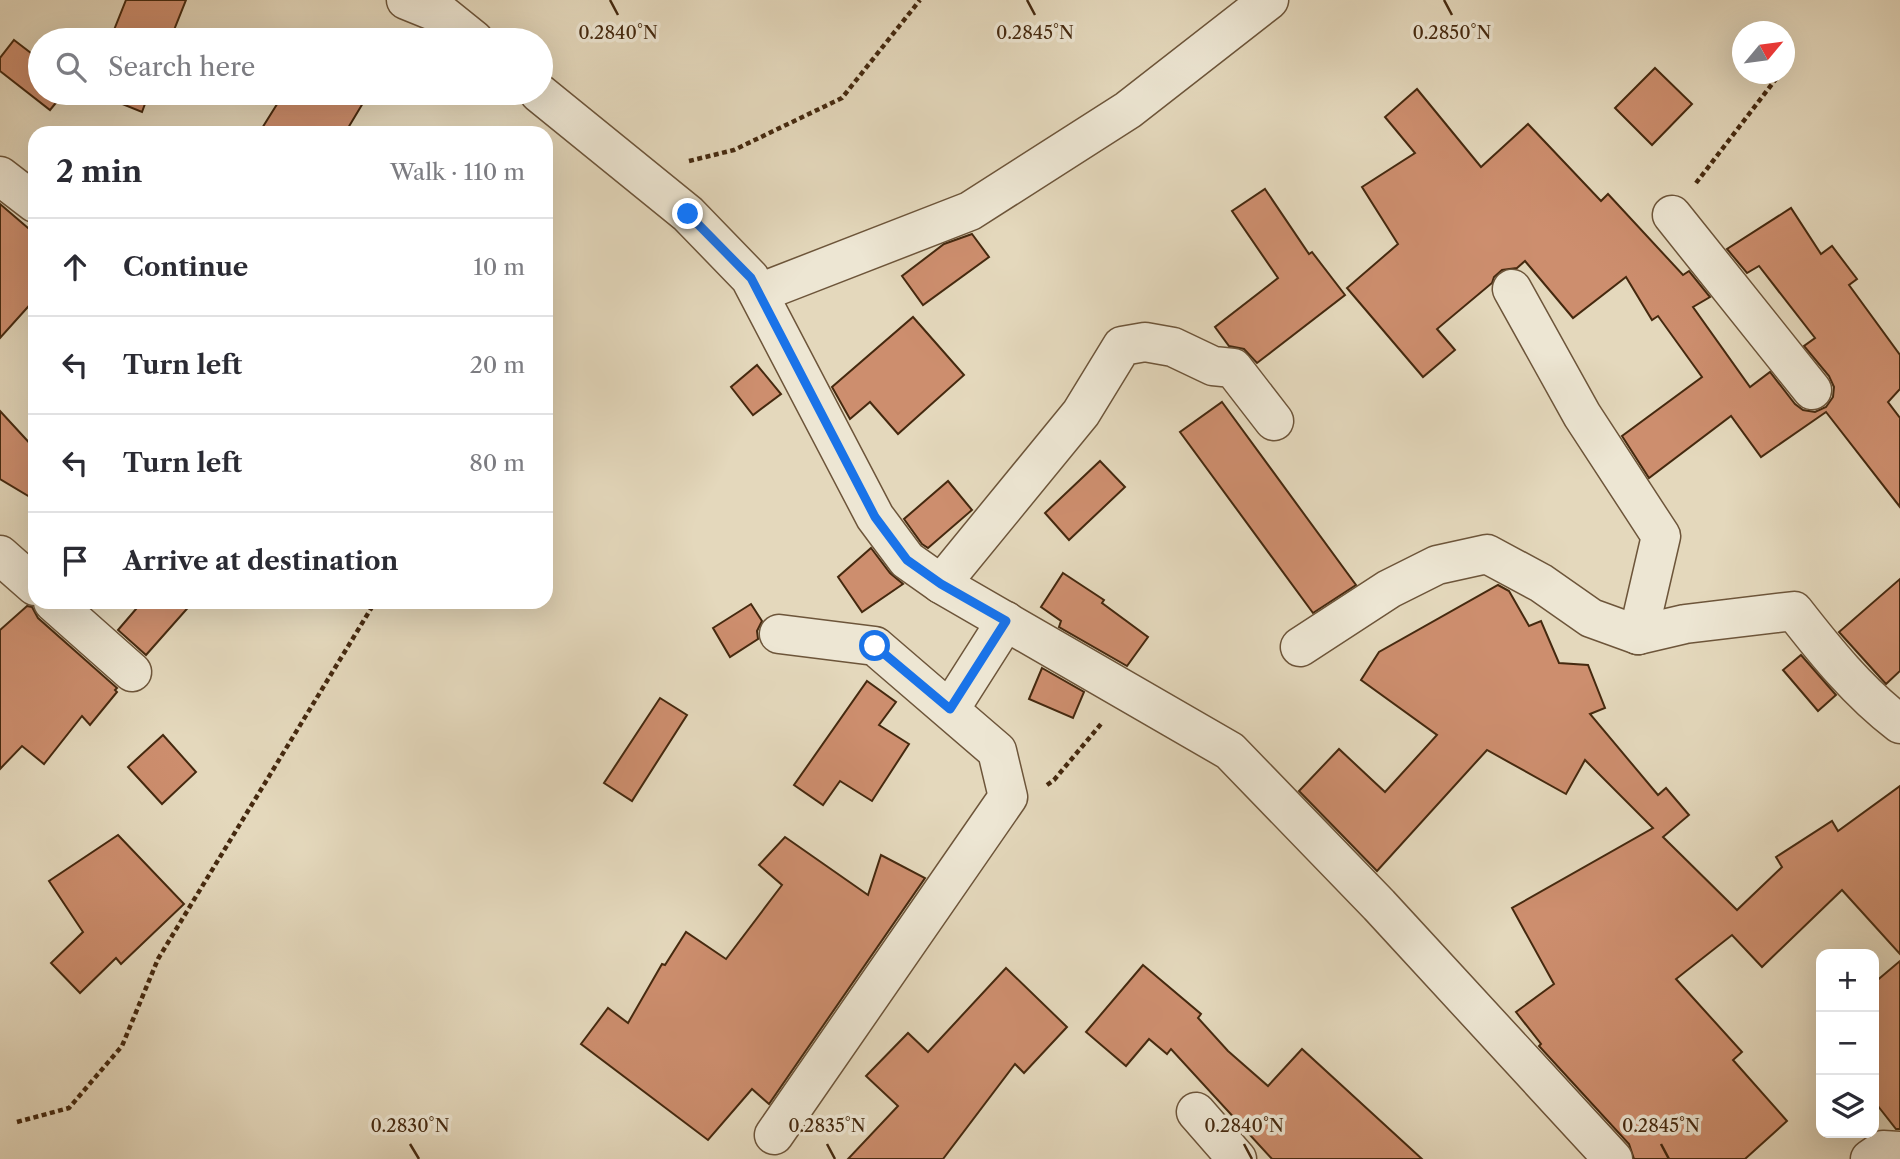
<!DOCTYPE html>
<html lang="en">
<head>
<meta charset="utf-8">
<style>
	body { margin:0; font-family:"Libre Caslon Text",serif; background:#f2f2f3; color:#2b2b33 }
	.controls { position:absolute; right:21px; bottom:21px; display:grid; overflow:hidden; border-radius:14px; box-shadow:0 7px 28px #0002 }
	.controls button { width:63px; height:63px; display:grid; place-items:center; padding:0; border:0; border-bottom:2px solid #e1e1e2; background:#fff; color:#2b2b33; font:35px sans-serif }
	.compass { position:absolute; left:1732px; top:21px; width:63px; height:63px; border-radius:50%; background:#fff; box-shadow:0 7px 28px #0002; rotate:61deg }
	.stop { position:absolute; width:21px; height:21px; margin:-16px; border:5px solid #1a73e8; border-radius:50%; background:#fff }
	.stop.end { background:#1a73e8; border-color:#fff; box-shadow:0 2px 7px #0008 }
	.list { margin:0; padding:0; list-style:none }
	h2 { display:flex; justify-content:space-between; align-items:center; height:91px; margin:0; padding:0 28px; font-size:30px }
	h2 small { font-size:23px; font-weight:400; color:#7c7c81 }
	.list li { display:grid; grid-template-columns:46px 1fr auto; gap:21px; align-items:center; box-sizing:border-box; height:98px; padding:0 28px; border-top:2px solid #e1e1e2 }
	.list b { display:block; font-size:26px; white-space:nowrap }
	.list em { font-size:23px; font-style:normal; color:#7c7c81 }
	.icon { flex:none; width:38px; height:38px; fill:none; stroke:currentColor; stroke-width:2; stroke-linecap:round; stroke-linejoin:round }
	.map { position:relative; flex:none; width:1900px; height:1159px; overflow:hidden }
	.search { position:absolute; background:#fff; box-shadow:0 7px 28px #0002; left:28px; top:28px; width:525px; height:77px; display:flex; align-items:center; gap:18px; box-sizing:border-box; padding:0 24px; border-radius:38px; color:#7c7c81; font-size:26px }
	.panel { position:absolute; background:#fff; box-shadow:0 7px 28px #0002; left:28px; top:126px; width:525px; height:483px; border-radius:21px }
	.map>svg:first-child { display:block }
	.building { fill:#cd8e6e; stroke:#45290f; stroke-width:2 }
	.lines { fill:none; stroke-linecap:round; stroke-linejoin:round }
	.minor-casing { stroke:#6d553a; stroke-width:41 }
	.path { stroke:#45290f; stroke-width:4.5; stroke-dasharray:5 3.5; stroke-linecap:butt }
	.minor { stroke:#ede6d3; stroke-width:38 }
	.route { stroke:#1a73e8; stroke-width:9 }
	.ticks { fill:none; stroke:#45290f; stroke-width:2.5 }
	.ticks-label { font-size:18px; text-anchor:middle; fill:#45290f; stroke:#ede6d3; stroke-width:7; stroke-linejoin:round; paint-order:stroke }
</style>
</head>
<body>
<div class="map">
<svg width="1900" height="1159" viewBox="0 0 1900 1159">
	<rect width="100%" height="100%" fill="#e4d8bc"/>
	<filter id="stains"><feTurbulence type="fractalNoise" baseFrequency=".00286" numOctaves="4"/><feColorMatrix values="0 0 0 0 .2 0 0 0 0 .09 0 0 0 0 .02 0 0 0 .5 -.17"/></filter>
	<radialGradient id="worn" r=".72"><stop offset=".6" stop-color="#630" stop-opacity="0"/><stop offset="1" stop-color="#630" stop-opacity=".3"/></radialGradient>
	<g class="building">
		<polygon points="126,0 186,0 170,40 110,40"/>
		<polygon points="14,40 40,60 40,93 64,93 50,110 0,71 0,58"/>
		<polygon points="1655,68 1692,104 1652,145 1615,108"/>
		<polygon points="1417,89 1481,167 1528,124 1601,201 1608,194 1683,275 1689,271 1710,297 1693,307 1750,387 1770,372 1795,404 1803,410 1815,412 1826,407 1833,397 1834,387 1829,376 1804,346 1815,338 1759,266 1747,273 1727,249 1791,208 1821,254 1832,246 1857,279 1849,285 1900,355 1900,389 1888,402 1900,418 1900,507 1826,412 1761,457 1731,416 1649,478 1622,436 1702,377 1658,316 1652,320 1626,277 1573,318 1525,261 1517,268 1502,270 1494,277 1492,283 1437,329 1455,350 1423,377 1347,288 1398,244 1362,187 1415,153 1385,117"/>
		<polygon points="95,93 149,93 142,112"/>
		<polygon points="284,93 369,93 345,133 259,133"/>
		<polygon points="1265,189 1309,254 1312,252 1345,295 1257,363 1244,349 1229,346 1215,327 1278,278 1232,211"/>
		<polygon points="0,204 35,234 35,299 0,338"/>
		<polygon points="972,234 989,257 923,305 902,276 944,244"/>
		<polygon points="913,317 964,375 898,434 870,402 850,419 832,387"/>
		<polygon points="757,365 781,394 753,415 731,387"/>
		<polygon points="1222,402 1356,585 1313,613 1180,432"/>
		<polygon points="0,411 35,449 35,500 0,479"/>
		<polygon points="1100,461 1125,487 1069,540 1045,513"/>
		<polygon points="948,481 972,510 928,548 922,544 904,519"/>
		<polygon points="871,548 890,573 903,584 862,612 838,577"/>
		<polygon points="1063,573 1104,600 1102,603 1148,637 1127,666 1059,627 1061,621 1041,607"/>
		<polygon points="1900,579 1900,671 1886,684 1839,632"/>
		<polygon points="1498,585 1509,591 1529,626 1541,621 1559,663 1588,665 1605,708 1590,714 1658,795 1666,788 1689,815 1663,837 1737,910 1782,867 1776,857 1832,821 1838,831 1900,786 1900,954 1842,890 1762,967 1732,935 1676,979 1742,1052 1733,1060 1787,1121 1745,1159 1634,1159 1629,1144 1539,1046 1541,1044 1516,1012 1554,984 1512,908 1653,828 1585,760 1566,794 1487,750 1377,871 1299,791 1339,749 1385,792 1437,735 1361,680 1379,652"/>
		<polygon points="142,602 193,602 146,655 118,630"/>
		<polygon points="751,604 762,621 757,631 758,639 730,657 713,628"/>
		<polygon points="27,606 32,607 38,618 117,688 115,690 117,692 90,725 82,716 44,764 22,746 0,769 0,630"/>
		<polygon points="1801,655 1836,695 1818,711 1783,670"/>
		<polygon points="1042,668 1084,692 1073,718 1029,699"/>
		<polygon points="867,681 896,702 879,725 909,744 872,801 840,781 823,805 794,785"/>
		<polygon points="660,698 687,715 632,801 604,783"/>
		<polygon points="163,735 196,772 162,804 128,767"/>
		<polygon points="118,835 184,904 121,964 116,958 80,993 51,963 83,932 49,881"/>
		<polygon points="785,837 868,895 881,855 925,878 769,1104 752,1089 708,1140 581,1044 608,1008 628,1023 662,964 665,965 686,932 726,959 782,885 759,865"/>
		<polygon points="1900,961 1900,1129 1896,1129 1874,1101 1874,983"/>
		<polygon points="1143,965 1201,1014 1198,1018 1228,1051 1268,1086 1302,1049 1422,1159 1272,1159 1171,1049 1167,1054 1149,1039 1126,1066 1086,1032"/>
		<polygon points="1006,968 1067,1027 1024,1073 1015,1064 943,1159 848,1159 898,1106 866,1076 908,1033 928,1052"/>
	</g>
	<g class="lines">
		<defs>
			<g id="minor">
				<polyline points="406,0 443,15 474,40"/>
				<polyline points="539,93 688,214 750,278 875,517 907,560 941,584 1230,751 1379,905 1613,1159"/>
				<polyline points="0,176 35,203"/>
				<polyline points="1672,215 1812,390"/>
				<polyline points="1512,289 1582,415 1661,536 1638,635"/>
				<polyline points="759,293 970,211 1128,110 1269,0"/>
				<polyline points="0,555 35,586"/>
				<polyline points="941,584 1081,413 1122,346 1145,342 1173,347 1213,366 1233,368 1274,421"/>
				<polyline points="53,602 132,672"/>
				<path d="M 1300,647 L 1389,589 L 1437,565 L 1487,554 L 1541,583 L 1591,618 L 1638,635 L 1685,624 L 1794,611 C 1826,652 1858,692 1900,724"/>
				<polyline points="950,709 1006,621"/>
				<polyline points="1196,1112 1237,1159"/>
				<polyline points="774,1135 1008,797 997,751 875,646 779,634"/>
				<polyline points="1870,1159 1883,1150 1900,1151"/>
			</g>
		</defs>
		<use href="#minor" class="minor-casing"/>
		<g class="path">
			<polyline points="689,161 734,150 842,98 920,0"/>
			<polyline points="1696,183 1779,75"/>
			<polyline points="1047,785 1054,780 1101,724"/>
			<polyline points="17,1122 69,1108 122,1046 158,959 375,602"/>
		</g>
		<use href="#minor" class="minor"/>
	</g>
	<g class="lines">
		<polyline class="route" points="688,214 751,278 875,517 907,560 941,584 1006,621 950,709 875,646"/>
	</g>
	<path class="ticks" d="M 610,0 L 618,15M 1027,0 L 1035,15M 1444,0 L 1452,15M 410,1144 L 419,1159M 827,1144 L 835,1159M 1244,1144 L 1252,1159M 1661,1144 L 1669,1159"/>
	<g class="ticks-label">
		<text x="618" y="39">0.2840°N</text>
		<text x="1035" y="39">0.2845°N</text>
		<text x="1452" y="39">0.2850°N</text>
		<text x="410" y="1132">0.2830°N</text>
		<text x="827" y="1132">0.2835°N</text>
		<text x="1244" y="1132">0.2840°N</text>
		<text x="1661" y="1132">0.2845°N</text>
	</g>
	<rect width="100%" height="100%" filter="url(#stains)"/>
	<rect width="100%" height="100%" fill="url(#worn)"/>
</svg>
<div class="controls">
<button>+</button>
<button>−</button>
<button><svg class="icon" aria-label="layers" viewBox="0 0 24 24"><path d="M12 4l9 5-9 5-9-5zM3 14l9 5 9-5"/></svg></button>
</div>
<svg class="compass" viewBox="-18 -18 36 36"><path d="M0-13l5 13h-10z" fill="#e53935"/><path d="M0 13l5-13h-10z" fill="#7c7c81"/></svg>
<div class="stop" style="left:875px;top:646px"></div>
<div class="stop end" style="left:688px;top:214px"></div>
<div class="search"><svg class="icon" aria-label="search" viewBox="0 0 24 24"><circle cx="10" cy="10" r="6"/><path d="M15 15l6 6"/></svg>Search here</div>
<section class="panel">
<h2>2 min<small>Walk · 110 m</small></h2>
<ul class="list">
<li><svg class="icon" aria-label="ahead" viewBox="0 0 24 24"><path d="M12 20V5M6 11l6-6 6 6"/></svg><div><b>Continue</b></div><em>10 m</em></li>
<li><svg class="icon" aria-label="left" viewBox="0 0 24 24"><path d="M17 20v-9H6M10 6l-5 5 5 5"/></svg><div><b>Turn left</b></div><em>20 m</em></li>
<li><svg class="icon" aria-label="left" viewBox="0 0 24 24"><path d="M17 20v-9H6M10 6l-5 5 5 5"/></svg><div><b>Turn left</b></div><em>80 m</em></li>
<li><svg class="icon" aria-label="arrive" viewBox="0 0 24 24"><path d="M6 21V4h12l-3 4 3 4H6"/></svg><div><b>Arrive at destination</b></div></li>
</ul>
</section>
</div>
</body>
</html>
